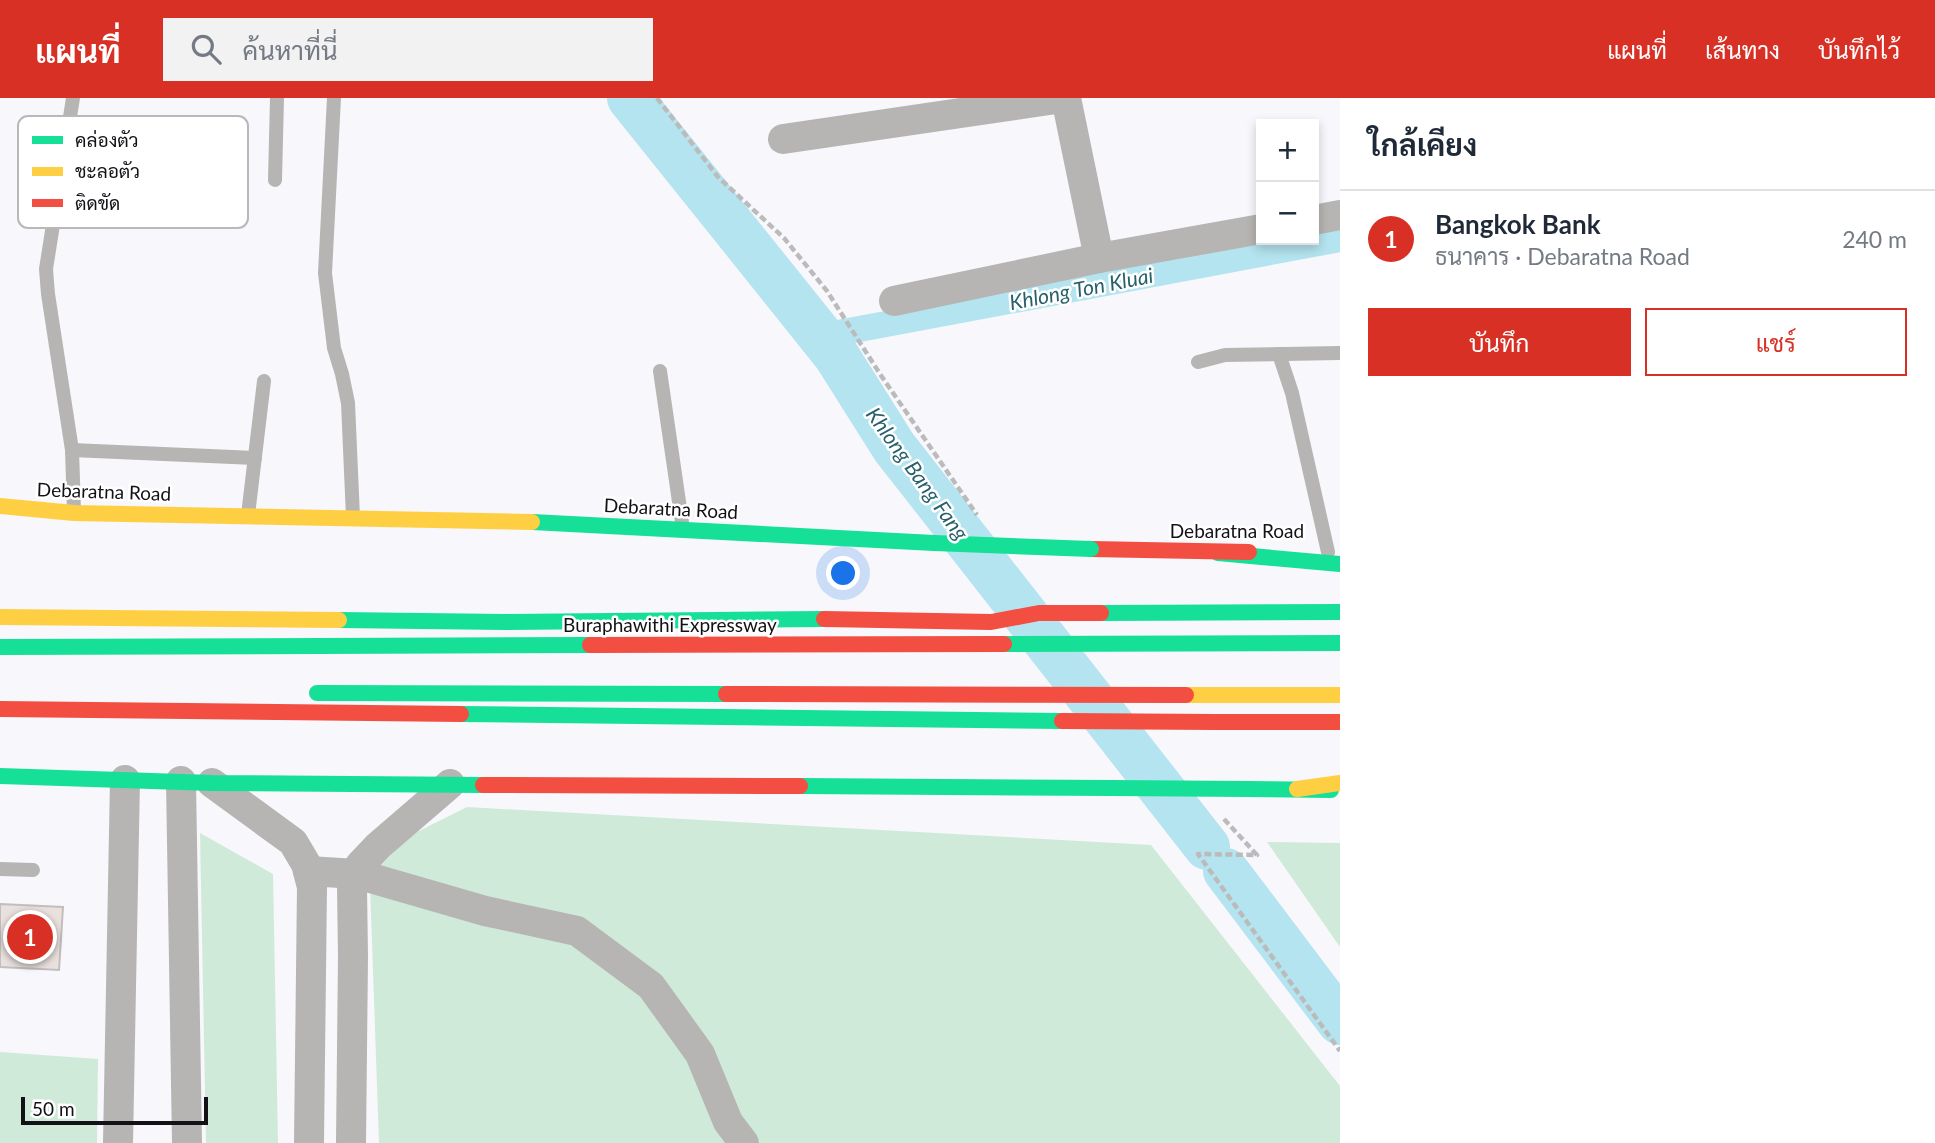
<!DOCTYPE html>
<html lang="th">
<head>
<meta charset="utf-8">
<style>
	body { margin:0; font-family:Lato,Sarabun,sans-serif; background:#f2f2f3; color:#1f2937 }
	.controls { position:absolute; right:21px; top:21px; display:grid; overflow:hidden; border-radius:0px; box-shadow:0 4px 10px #0003 }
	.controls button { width:63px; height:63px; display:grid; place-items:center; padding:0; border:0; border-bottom:2px solid #e0e1e3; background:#fff; color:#1f2937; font:35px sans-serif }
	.scale { position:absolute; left:21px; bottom:18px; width:187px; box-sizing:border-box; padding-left:7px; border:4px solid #131116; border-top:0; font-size:19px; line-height:24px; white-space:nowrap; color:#131116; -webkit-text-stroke:5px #fff; paint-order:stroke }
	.you { position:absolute; left:844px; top:476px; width:24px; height:24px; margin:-18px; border:5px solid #fff; border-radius:50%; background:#1a73e8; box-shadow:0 0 0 10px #1a73e833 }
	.badge { display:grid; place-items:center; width:46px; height:46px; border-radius:50%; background:#d93025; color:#fff; font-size:23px; font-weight:700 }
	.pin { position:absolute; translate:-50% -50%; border:4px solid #fff; box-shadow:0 2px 7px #0006 }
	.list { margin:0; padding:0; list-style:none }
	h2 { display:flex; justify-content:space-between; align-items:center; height:91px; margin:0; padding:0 28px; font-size:30px }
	h2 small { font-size:23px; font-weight:400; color:#747a83 }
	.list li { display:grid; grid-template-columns:46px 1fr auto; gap:21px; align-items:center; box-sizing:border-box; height:98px; padding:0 28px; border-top:2px solid #e0e1e3 }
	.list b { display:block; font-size:26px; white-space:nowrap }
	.list p { margin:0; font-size:23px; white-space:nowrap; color:#747a83 }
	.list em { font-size:23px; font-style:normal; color:#747a83 }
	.actions { display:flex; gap:14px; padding:21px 28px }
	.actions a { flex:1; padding:16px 0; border:2px solid #d93025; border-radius:0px; text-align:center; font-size:24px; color:#d93025 }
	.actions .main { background:#d93025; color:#fff }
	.icon { flex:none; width:38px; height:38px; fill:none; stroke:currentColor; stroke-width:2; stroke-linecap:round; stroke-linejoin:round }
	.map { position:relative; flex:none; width:1340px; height:1045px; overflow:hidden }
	header { display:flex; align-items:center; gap:42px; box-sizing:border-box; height:98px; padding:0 35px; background:#d93025; color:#fff }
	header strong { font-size:33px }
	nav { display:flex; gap:38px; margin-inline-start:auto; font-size:24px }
	.search { width:490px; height:63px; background:#f2f2f3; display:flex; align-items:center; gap:18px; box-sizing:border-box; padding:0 24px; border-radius:0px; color:#747a83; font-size:26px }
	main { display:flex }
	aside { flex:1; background:#fff }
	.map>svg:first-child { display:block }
	.green { fill:#cfead8 }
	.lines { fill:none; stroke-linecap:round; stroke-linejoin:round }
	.canal { stroke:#b4e4ef; stroke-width:26 }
	.river { stroke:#b4e4ef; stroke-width:46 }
	.building { fill:#eae1de; stroke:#c1bebe; stroke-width:2 }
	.path { stroke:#bcbbbb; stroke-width:4.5; stroke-dasharray:7 3.5; stroke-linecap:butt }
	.lane { stroke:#b6b5b4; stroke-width:14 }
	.street { stroke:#b6b5b4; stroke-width:30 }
	.fast { stroke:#16e098; stroke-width:16 }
	.slow { stroke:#ffcf43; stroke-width:16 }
	.jam { stroke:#f24e42; stroke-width:16 }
	.fast-bridge { stroke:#16e098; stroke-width:16 }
	.slow-bridge { stroke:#ffcf43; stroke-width:16 }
	.jam-bridge { stroke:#f24e42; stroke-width:16 }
	.labels { text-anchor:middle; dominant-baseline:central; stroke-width:5; stroke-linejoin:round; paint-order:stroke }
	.street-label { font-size:19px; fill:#131116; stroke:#fff }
	.water-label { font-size:21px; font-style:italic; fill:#27606a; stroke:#fff }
	.key { fill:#fff; stroke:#b8b8b9; stroke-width:2 }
	.key-label { font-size:19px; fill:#131116 }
</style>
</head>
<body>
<header>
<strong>แผนที่</strong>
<div class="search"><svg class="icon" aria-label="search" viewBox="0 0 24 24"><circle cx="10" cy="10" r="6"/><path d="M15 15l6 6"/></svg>ค้นหาที่นี่</div>
<nav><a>แผนที่</a><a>เส้นทาง</a><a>บันทึกไว้</a></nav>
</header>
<main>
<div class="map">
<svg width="1340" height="1045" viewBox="0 0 1340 1045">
	<rect width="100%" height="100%" fill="#f8f7fb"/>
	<g class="green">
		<polygon points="467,709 1151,747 1340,988 1340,1045 379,1045 369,758"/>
		<polygon points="200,735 273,776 278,1045 206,1045"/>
		<polygon points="1267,744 1340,745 1340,849"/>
		<polygon points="0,954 98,961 97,1045 0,1045"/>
	</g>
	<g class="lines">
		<polyline class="canal" points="822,238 1340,141"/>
		<g class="river">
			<polyline points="630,0 836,257 894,349 1207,749"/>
			<polyline points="1226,773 1340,924"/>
		</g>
	</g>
	<polygon class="building" points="0,806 63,809 59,872 0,869"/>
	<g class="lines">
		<g class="path">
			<polyline points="657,0 718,79 784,140 827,193 880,276 977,417"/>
			<polyline points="1224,721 1257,757 1198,756 1340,953"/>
		</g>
		<g class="lane">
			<polyline points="73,0 46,171 48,196 72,352 74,413"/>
			<polyline points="334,0 325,175 334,250 342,276 348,305 353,419"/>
			<polyline points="275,82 277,0"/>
			<polyline points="1279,256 1292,295 1328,454"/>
			<polyline points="1198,264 1225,257 1340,255"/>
			<polyline points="660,273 683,431"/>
			<polyline points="72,352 255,360"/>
			<polyline points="248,417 264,283"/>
			<polyline points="0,771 33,772"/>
		</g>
		<g class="street">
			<polyline points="1066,0 1099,160"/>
			<polyline points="783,41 1063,0"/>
			<polyline points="1314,122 1340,117"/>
			<polyline points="894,203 1099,160 1261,131"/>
			<polyline points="181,683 187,1045"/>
			<polyline points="212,685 293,744 306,766 312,789 309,1045"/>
			<polyline points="308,773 357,776 485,813 577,833 651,888 700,956 728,1024 744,1045"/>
			<polyline points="118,1045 125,682"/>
			<polyline points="351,1045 353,859 352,789 360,767 378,748 450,686"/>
		</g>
		<g class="fast">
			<polyline points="532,424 934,445"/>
			<polyline points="1218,455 1340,466"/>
			<polyline points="1101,515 1340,514"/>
			<polyline points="339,522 505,524 824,521"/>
			<polyline points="461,616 1062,623"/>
			<polyline points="0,678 212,685 483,687"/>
			<polyline points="800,688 1111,690"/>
			<polyline points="1247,691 1331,692"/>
		</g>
		<g class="slow">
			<polyline points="0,408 74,415 532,424"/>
			<polyline points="0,519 339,522"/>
			<polyline points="1297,691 1340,685"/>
		</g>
		<g class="jam">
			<polyline points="1091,451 1249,454"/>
			<polyline points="824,521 991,524 1039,515 1101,515"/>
			<polyline points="0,611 461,616"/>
			<polyline points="1215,624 1340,624"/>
			<polyline points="483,687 800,688"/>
		</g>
		<g class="fast-bridge">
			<polyline points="934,445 1091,451"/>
			<polyline points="1004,546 1340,545"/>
			<polyline points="0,549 590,547"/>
			<polyline points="317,595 726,596"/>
			<polyline points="1111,690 1247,691"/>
		</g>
		<polyline class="slow-bridge" points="1186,597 1340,597"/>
		<g class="jam-bridge">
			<polyline points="590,547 1004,546"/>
			<polyline points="726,596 1186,597"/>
			<polyline points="1062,623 1215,624"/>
		</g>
	</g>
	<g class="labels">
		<g class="street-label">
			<text transform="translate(104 393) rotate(2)">Debaratna Road</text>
			<text transform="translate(671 410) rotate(3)">Debaratna Road</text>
			<text x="1237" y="432">Debaratna Road</text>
			<text x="670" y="526">Buraphawithi Expressway</text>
		</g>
		<g class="water-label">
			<text transform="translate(1081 190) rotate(-11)">Khlong Ton Kluai</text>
			<text transform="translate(918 375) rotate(54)">Khlong Bang Fang</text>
		</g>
	</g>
	<rect x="18" y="18" width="230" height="112" rx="10" class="key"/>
	<rect x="32" y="38" width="31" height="8" fill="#16e098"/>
	<rect x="32" y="69" width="31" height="9" fill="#ffcf43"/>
	<rect x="32" y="101" width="31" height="8" fill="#f24e42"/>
	<g class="key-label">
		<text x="75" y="49">คล่องตัว</text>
		<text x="75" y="80">ชะลอตัว</text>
		<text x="75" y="112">ติดขัด</text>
	</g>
</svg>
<div class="controls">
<button>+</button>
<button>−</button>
</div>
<div class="scale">50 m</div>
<div class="you"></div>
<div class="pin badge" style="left:30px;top:839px">1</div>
</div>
<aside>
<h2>ใกล้เคียง<small></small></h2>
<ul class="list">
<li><span class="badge">1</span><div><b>Bangkok Bank</b><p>ธนาคาร · Debaratna Road</p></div><em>240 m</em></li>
</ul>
<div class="actions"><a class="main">บันทึก</a><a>แชร์</a></div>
</aside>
</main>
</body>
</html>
